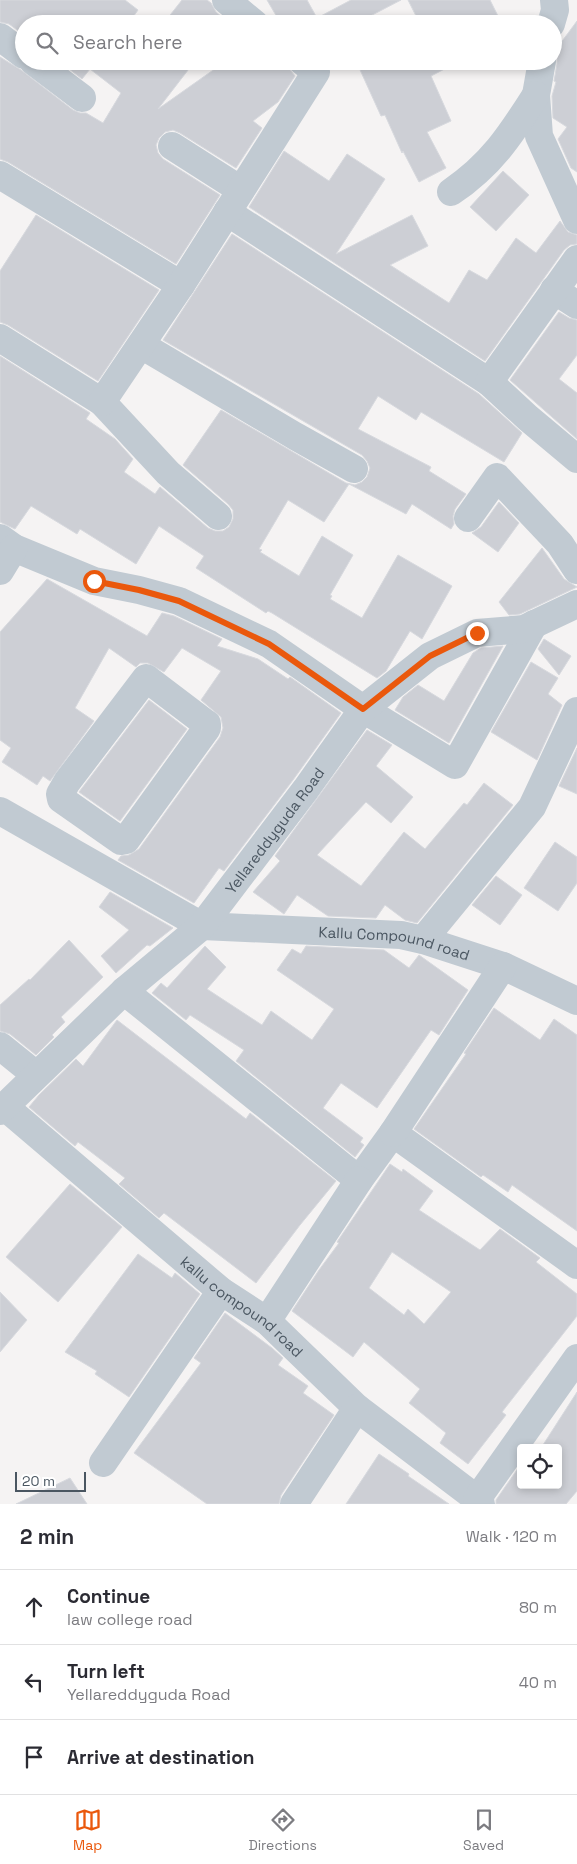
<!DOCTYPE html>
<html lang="en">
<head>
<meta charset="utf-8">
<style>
	body { margin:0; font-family:"Space Grotesk",sans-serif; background:#f7f7f7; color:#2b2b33 }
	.controls { position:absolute; right:15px; bottom:15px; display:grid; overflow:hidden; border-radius:5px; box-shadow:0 2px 8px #0003 }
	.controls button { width:45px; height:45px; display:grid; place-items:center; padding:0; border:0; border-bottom:1px solid #e1e1e2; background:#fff; color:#2b2b33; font:25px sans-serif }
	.scale { position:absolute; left:15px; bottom:12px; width:71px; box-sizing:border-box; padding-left:5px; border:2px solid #4a5661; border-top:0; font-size:14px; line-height:18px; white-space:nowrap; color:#4a5661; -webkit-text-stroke:4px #fff; paint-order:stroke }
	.stop { position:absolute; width:15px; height:15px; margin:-11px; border:4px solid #ea580c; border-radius:50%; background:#fff }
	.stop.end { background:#ea580c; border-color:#fff; box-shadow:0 1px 5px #0008 }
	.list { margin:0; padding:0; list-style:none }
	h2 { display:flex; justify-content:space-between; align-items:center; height:65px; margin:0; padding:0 20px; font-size:21px }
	h2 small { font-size:16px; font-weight:400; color:#7c7c81 }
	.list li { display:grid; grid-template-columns:32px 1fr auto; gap:15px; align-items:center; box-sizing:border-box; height:75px; padding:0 20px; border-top:1px solid #e1e1e2 }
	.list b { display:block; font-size:19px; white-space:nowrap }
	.list p { margin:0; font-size:16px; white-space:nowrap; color:#7c7c81 }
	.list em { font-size:16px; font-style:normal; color:#7c7c81 }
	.icon { flex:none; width:28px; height:28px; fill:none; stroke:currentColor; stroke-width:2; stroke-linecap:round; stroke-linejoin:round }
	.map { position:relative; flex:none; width:577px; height:1504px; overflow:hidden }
	.search { position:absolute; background:#fff; box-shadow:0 2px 8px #0003; left:15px; right:15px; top:15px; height:55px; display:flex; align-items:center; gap:12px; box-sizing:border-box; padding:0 18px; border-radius:28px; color:#7c7c81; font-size:19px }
	.sheet { height:290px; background:#fff }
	nav { display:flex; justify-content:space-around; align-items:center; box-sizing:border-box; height:70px; border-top:1px solid #e1e1e2; background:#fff; font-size:14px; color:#7c7c81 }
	nav a { display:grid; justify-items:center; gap:2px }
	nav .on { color:#ea580c }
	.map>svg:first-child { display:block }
	.building { fill:#cdcfd5; stroke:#d7d9de; fill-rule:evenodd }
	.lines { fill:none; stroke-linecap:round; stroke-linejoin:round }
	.minor { stroke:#c1cad2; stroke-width:28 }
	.route { stroke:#ea580c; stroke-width:6 }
	.labels { text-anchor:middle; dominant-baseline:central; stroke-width:5; stroke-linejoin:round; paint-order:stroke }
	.street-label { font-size:15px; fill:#4a5661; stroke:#fff }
</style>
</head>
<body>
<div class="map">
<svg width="577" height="1504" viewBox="0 0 577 1504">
	<rect width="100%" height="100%" fill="#f5f3f3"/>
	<g class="building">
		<polygon points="0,0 125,0 138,10 128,24 24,24 24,35 9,24 0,22"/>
		<polygon points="182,0 207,0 211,3 216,12 230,24 163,24"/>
		<polygon points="267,0 307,0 317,18 351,0 401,0 355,24 281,24"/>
		<polygon points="408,0 490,0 502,24 420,24"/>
		<polygon points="577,21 577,172 571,168 558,139 567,127 553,118 552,96 556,82 554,81 557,64 557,56 554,52"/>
		<polygon points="0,57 21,70 73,110 80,113 86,113 103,123 121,93 90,69 82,79 59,61 195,61 158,109 226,61 285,61 288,67 295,76 278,102 253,121 262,128 236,168 180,133 173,130 165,132 159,138 156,145 158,153 163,159 220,195 176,264 8,162 0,159"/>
		<polygon points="356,61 460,61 431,76 451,121 427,132 446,168 419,182 403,151 402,153 385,115 381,116"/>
		<polygon points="284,151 329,181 347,154 385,179 336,254 412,215 428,246 390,265 449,303 469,270 487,280 516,238 536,253 560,221 568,232 577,235 577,244 570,245 564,250 485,361 249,207"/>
		<polygon points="503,171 529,195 496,231 470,207"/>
		<polygon points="36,215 159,290 98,381 8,325 0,322 0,271"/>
		<polygon points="232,234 479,394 522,433 504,462 421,412 416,420 378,396 358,429 431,467 429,471 466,494 455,509 453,516 454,524 451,529 412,504 406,514 349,484 324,522 288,500 259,549 262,550 260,552 299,576 322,536 353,555 330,595 332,596 330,599 362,618 398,555 452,586 422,639 410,631 386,671 377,678 272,613 268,611 266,613 196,568 204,556 159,526 136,564 80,529 77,534 31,506 15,529 0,522 0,356 90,413 86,419 115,439 133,459 124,472 155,494 160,487 208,528 215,531 223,531 229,527 233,519 233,510 228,504 183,465 221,410 346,483 355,485 362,482 367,477 370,468 367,461 362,455 163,340"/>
		<polygon points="559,312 569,318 577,320 577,355 559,379 577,393 577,439 510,380"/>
		<polygon points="499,502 519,523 498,552 472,533 481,527"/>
		<polygon points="542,548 564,579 577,587 520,614 509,615 499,602"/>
		<polygon points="47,579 147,636 162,613 174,616 222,639 217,646 258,659 288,679 290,677 341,713 293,780 224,871 219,868 194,903 118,860 121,856 129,855 139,849 220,737 223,728 221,717 201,700 221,671 182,648 164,672 148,663 140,663 136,667 109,648 75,708 94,721 50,781 43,776 37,785 2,762 11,748 0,740 0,632"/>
		<polygon points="544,639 571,656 559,675 538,649"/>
		<polygon points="503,646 449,743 395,710 403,697 418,685 444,701 473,653 481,648"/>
		<polygon points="531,662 558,678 548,694 562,705 537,760 491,732"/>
		<polygon points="149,700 187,729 120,821 79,792"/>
		<polygon points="367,730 392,745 376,766 413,797 391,823 366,802 317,855 361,886 404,832 425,849 464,803 467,805 484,783 513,805 417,923 405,920 385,905 376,918 328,916 297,895 284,914 253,892 280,861 275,856"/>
		<polygon points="577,748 577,794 559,786"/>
		<polygon points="555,842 577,857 577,883 558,911 524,888"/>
		<polygon points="496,876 522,895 500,925 472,905"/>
		<polygon points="110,892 173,928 150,946 147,945 116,973 101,956 129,930 99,907"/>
		<polygon points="69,940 103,977 61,1017 65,1022 52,1035 54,1037 36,1055 10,1034 0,1031 0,1005 29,979 30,980"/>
		<polygon points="205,946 226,967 207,989 262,1025 271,1011 312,1040 334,1009 277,970 292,949 301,954 306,946 384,950 409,968 419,955 468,990 439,1035 431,1030 377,1108 341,1083 323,1108 363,1138 360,1142 364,1145 355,1157 236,1061 244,1050 190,1015 186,1020 152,993 161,983 167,988"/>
		<polygon points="494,1008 540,1040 554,1019 577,1035 577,1231 512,1185 508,1192 483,1175 481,1177 414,1129 466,1054 464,1053"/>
		<polygon points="117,1020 246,1119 250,1113 336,1181 300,1225 256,1283 164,1213 159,1218 119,1184 125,1178 78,1142 75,1146 29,1107 39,1095 76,1059 83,1066"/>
		<path d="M 390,1164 L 402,1172 L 403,1169 L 433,1191 L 419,1210 L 480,1250 L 500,1229 L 540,1258 L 536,1262 L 577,1294 L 577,1316 L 502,1412 L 506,1415 L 468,1464 L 440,1443 L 446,1433 L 409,1403 L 420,1389 L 364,1342 L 353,1357 L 292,1311 L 319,1270 L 339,1243 L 337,1242 ZM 392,1252 L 451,1292 L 424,1324 L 408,1309 L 404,1315 L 369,1288 Z"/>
		<polygon points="70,1184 122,1227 58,1302 6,1257"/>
		<polygon points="138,1254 172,1278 175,1273 200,1294 129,1397 95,1374 97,1371 65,1352"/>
		<polygon points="0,1292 27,1320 0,1352"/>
		<polygon points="225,1313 272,1348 283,1358 278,1365 308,1386 303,1393 334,1415 281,1495 279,1504 207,1504 134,1453 201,1363 194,1358"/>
		<polygon points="577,1392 577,1491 566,1504 496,1504 496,1500 521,1464 521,1485 558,1485 558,1448 541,1448"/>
		<polygon points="379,1454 409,1474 408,1476 449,1504 346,1504"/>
		<polygon points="70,1478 87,1504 16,1504"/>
	</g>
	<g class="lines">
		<g class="minor">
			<polyline points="226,0 255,24"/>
			<polyline points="551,24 555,10 554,0"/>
			<polyline points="0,37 24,55"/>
			<polyline points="33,61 82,98"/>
			<polyline points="542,61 536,95 539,136 577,220"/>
			<polyline points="172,146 241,190"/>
			<polyline points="0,175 181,285"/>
			<path d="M 451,192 C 491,165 510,136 536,95"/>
			<polyline points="227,212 489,382 528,418 577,459"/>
			<polyline points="554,290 577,305"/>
			<polyline points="0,338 102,402 168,473 218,516"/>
			<polyline points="141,345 295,436 354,469"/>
			<polyline points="489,382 577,259"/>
			<polyline points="102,402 181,285 316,72 302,61"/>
			<polyline points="468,518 497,477 560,544 577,570"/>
			<polyline points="0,538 14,548 94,581 139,590 179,601 269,644 363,709 455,765 534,624"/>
			<polyline points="0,571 14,548"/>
			<polygon points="146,678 204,722 207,724 207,728 126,840 121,841 61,799 60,794 67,782"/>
			<path id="s1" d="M 0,811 L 202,926 L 401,935 L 423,940 L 503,966 L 577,1001"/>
			<polyline points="423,940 532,807 577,711"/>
			<polyline points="124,991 359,1180 393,1133 577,1265"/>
			<polyline points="0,1046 36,1075"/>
			<path id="s2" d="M 5,1107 L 221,1291 L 267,1321 L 357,1408 L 477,1499 L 481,1504"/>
			<path id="s3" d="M 0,1111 L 124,991 L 202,926 L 306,789 L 363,709 L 430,656 L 477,633 L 524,629 L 577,604"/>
			<polyline points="393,1133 503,966"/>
			<polyline points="267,1321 359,1180"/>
			<polyline points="103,1463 221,1291"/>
			<polyline points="477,1499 577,1358"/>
			<polyline points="294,1504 357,1408"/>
		</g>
	</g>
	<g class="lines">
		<polyline class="route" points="94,581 139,590 179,601 269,644 363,709 430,656 477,633"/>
	</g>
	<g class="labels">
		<g class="street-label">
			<text stroke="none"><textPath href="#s3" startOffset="394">Yellareddyguda Road</textPath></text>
			<text stroke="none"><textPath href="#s1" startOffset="426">Kallu Compound road</textPath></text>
			<text stroke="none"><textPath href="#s2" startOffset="310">kallu compound road</textPath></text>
		</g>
	</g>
</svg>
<div class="controls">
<button><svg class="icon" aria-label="locate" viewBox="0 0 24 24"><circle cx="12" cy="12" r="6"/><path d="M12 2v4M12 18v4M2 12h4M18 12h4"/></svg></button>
</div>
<div class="scale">20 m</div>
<div class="stop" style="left:94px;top:581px"></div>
<div class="stop end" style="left:477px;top:633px"></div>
<div class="search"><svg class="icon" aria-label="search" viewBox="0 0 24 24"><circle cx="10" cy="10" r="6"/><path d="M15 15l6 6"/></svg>Search here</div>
</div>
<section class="sheet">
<h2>2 min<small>Walk · 120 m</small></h2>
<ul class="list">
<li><svg class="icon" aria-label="ahead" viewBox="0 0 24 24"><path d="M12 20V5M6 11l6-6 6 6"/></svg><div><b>Continue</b><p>law college road</p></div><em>80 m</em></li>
<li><svg class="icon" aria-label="left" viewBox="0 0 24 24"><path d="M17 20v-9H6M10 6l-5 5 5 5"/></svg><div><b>Turn left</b><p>Yellareddyguda Road</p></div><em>40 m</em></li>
<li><svg class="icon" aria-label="arrive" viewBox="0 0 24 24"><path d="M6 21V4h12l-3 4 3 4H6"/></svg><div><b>Arrive at destination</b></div></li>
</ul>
</section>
<nav>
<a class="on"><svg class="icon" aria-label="map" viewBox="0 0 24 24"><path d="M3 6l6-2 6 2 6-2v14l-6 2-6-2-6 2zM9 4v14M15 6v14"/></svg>Map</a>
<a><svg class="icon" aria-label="directions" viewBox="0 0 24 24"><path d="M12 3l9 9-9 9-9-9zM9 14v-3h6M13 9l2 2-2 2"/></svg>Directions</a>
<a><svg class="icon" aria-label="saved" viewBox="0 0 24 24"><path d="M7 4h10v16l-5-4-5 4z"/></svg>Saved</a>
</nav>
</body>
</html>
